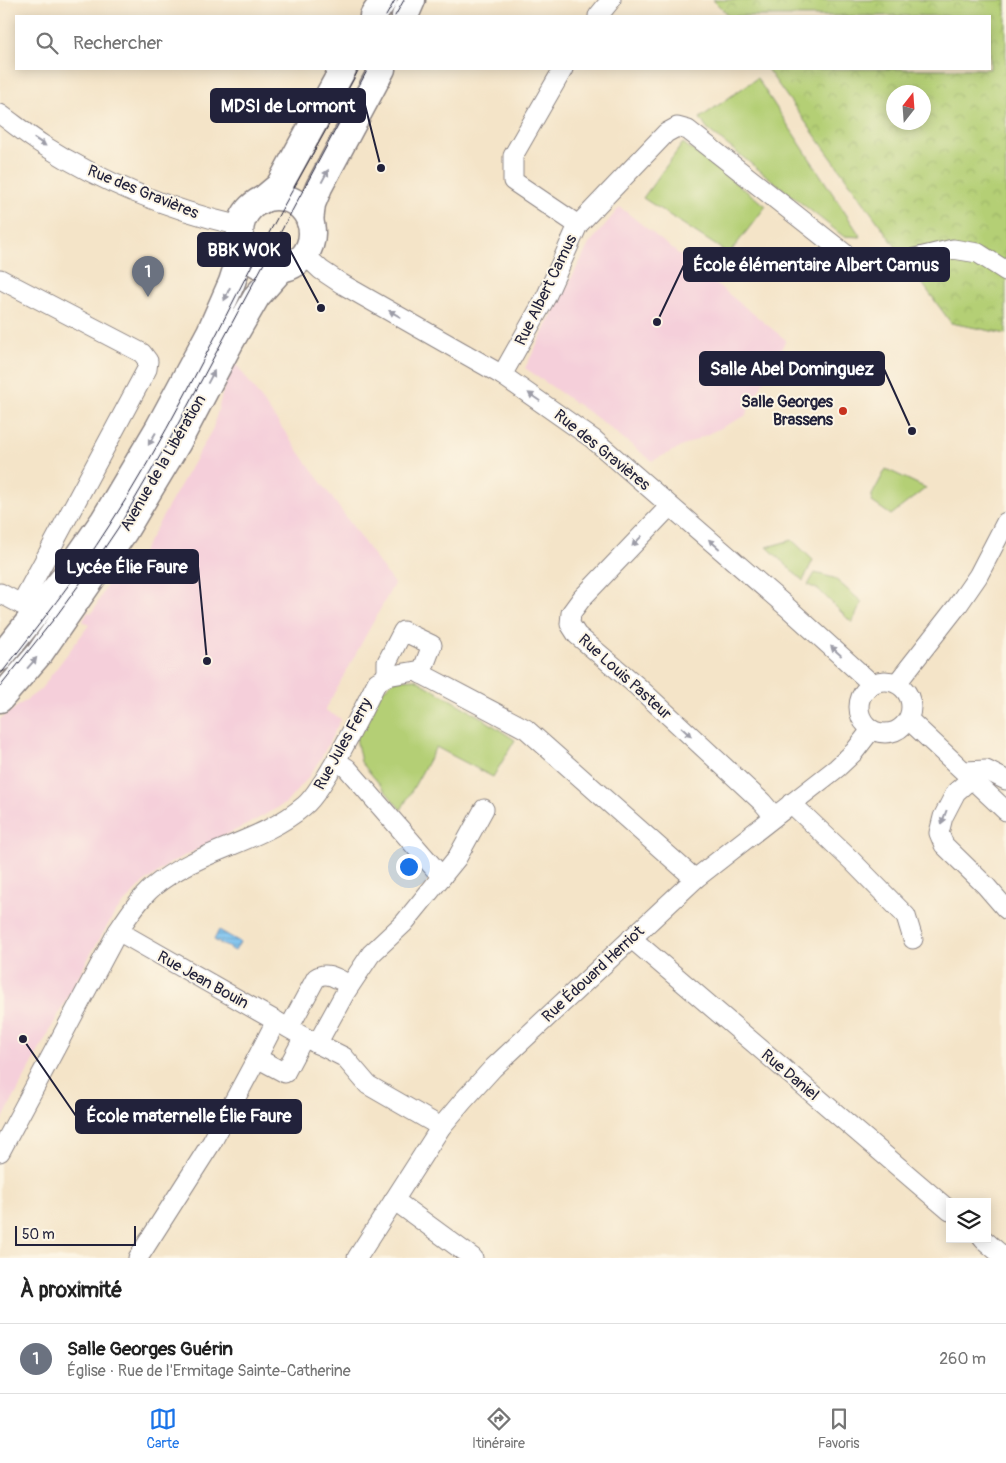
<!DOCTYPE html>
<html lang="fr">
<head>
<meta charset="utf-8">
<style>
	body { margin:0; font-family:Pangolin,sans-serif; background:#f2f2f2; color:#222 }
	.controls { position:absolute; right:15px; bottom:15px; display:grid; overflow:hidden; border-radius:0px; box-shadow:0 2px 12px #0003 }
	.controls button { width:45px; height:45px; display:grid; place-items:center; padding:0; border:0; border-bottom:1px solid #e0e0e0; background:#fff; color:#222; font:25px sans-serif }
	.compass { position:absolute; left:886px; top:85px; width:45px; height:45px; border-radius:50%; background:#fff; box-shadow:0 2px 12px #0003; rotate:17deg }
	.scale { position:absolute; left:15px; bottom:12px; width:121px; box-sizing:border-box; padding-left:5px; border:2px solid #22223b; border-top:0; font-size:14px; line-height:18px; white-space:nowrap; color:#22223b; -webkit-text-stroke:4px #fcf5e5; paint-order:stroke }
	.you { position:absolute; left:408px; top:866px; width:18px; height:18px; margin:-12px; border:4px solid #fff; border-radius:50%; background:#1a73e8; box-shadow:0 0 0 8px #1a73e833 }
	.badge { display:grid; place-items:center; width:32px; height:32px; border-radius:50%; background:#1a73e8; color:#fff; font-size:16px; font-weight:700 }
	.pin { position:absolute; translate:-50% -41px; filter:drop-shadow(0 1px 2px #0008) }
	.pin::after { content:''; position:absolute; top:26px; width:18px; height:15px; background:inherit; clip-path:polygon(0 0,100% 0,50% 100%) }
	.list { margin:0; padding:0; list-style:none }
	h2 { display:flex; justify-content:space-between; align-items:center; height:65px; margin:0; padding:0 20px; font-size:21px }
	h2 small { font-size:16px; font-weight:400; color:#767676 }
	.list li { display:grid; grid-template-columns:32px 1fr auto; gap:15px; align-items:center; box-sizing:border-box; height:70px; padding:0 20px; border-top:1px solid #e0e0e0 }
	.list b { display:block; font-size:19px; white-space:nowrap }
	.list p { margin:0; font-size:16px; white-space:nowrap; color:#767676 }
	.list em { font-size:16px; font-style:normal; color:#767676 }
	.icon { flex:none; width:28px; height:28px; fill:none; stroke:currentColor; stroke-width:2; stroke-linecap:round; stroke-linejoin:round }
	.map { position:relative; flex:none; width:1006px; height:1258px; overflow:hidden }
	.search { position:absolute; background:#fff; box-shadow:0 2px 12px #0003; left:15px; right:15px; top:15px; height:55px; display:flex; align-items:center; gap:12px; box-sizing:border-box; padding:0 18px; border-radius:0px; color:#767676; font-size:19px }
	.sheet { height:135px; background:#fff }
	nav { display:flex; justify-content:space-around; align-items:center; box-sizing:border-box; height:70px; border-top:1px solid #e0e0e0; background:#fff; font-size:14px; color:#767676 }
	nav a { display:grid; justify-items:center; gap:2px }
	nav .on { color:#1a73e8 }
	.map>svg:first-child { display:block }
	.built { fill:#f5cfda }
	.green { fill:#b4cf75; stroke:#6b7858 }
	.park { fill:url(#park-crowns); stroke:#6b7858; fill-rule:evenodd }
	.water { fill:url(#water-rules); stroke:#4c7196 }
	.lines { fill:none; stroke-linecap:round; stroke-linejoin:round }
	.street-casing { stroke:#8b8382; stroke-width:21 }
	.secondary-casing { stroke:#8b8382; stroke-width:29 }
	.street { stroke:#fff; stroke-width:19 }
	.secondary { stroke:#fff; stroke-width:26 }
	.tram { stroke:#22223b; stroke-width:1 }
	.oneway { fill:#9c9ca7 }
	.poi-dot { fill:#c8321e; stroke:#fcf5e5; stroke-width:2 }
	.labels { text-anchor:middle; dominant-baseline:central; stroke-width:4; stroke-linejoin:round; paint-order:stroke }
	.street-label { font-size:16px; fill:#22223b; stroke:#fcf5e5 }
	.poi-label { font-size:16px; font-weight:bold; fill:#22223b; stroke:#fcf5e5; text-anchor:end }
	.leader { fill:none; stroke:#22223b; stroke-width:2 }
	.callout-dot { fill:#22223b; stroke:#fcf5e5; stroke-width:2 }
	.callout { fill:#22223b; stroke:#22223b; stroke-width:2 }
	.callout-label { font-size:18px; text-anchor:middle; font-weight:bold; fill:#fff }
</style>
</head>
<body>
<div class="map">
<svg width="1006" height="1258" viewBox="0 0 1006 1258">
	<defs>
		<pattern id="park-crowns" width="20" height="18" patternUnits="userSpaceOnUse" patternTransform="scale(1.25)"><rect width="20" height="18" fill="#b4cf75"/><path d="M2 6a3 3 0 1 1 6 0M12 15a3 3 0 1 1 6 0" fill="none" stroke="#9ab166"/></pattern>
		<pattern id="water-rules" width="6" height="5" patternUnits="userSpaceOnUse" patternTransform="scale(1.25)"><rect width="6" height="5" fill="#77c0f0"/><path d="M0 2.5h6" fill="none" stroke="#619cc4"/></pattern>
	</defs>
	<rect width="100%" height="100%" fill="#fcf5e5"/>
	<filter id="ink" filterUnits="userSpaceOnUse"><feTurbulence type="fractalNoise" baseFrequency=".02" numOctaves="2"/><feDisplacementMap in="SourceGraphic" scale="10" xChannelSelector="R" yChannelSelector="G"/><feConvolveMatrix kernelMatrix="1 2 1 2 8 2 1 2 1" color-interpolation-filters="sRGB"/></filter>
	<filter id="wash" filterUnits="userSpaceOnUse"><feTurbulence type="fractalNoise" baseFrequency=".0096" numOctaves="4" result="noise"/><feDisplacementMap in="SourceGraphic" scale="20" xChannelSelector="R" yChannelSelector="G"/><feGaussianBlur stdDeviation="1.12" result="paint"/><feColorMatrix in="noise" values="0 0 0 0 0 0 0 0 0 0 0 0 0 0 0 0 0 1.4 0 .05"/><feComposite in="paint" operator="in"/></filter>
	<g filter="url(#wash)">
		<rect width="100%" height="100%" fill="#f4e4c8"/>
		<g class="built">
			<polygon points="620,207 786,340 745,416 652,461 597,418 525,368 589,244"/>
			<polygon points="232,358 394,584 325,710 341,719 321,758 307,779 286,803 250,823 172,862 141,885 115,913 90,955 0,1124 0,719 40,690 89,625 83,621 88,612 92,613 117,566 130,574 213,428"/>
		</g>
		<g class="green">
			<polygon points="757,78 861,237 843,236 707,129 700,118"/>
			<polygon points="683,143 766,206 729,254 643,198"/>
			<polygon points="886,469 926,488 891,515 872,502 872,495"/>
			<polygon points="792,540 813,560 803,581 767,547"/>
			<polygon points="815,573 834,578 862,602 852,623 819,590 808,585"/>
			<polygon points="415,679 482,718 515,740 493,777 436,747 401,810 361,762 356,738 376,696 394,680"/>
		</g>
		<path class="park" d="M 713,0 L 1006,0 L 1006,334 L 951,323 L 767,69 L 990,69 L 990,16 L 729,16 ZM 894,92 L 924,92 L 924,122 L 894,122 Z"/>
		<polygon class="water" points="219,930 240,942 235,951 214,940"/>
	</g>
	<g filter="url(#ink)">
		<g class="lines">
			<defs>
				<g id="street">
					<polyline points="598,16 611,0"/>
					<path d="M 0,114 C 14,124 29,136 43,145 C 103,183 172,210 240,226"/>
					<polyline points="578,225 666,133 677,127 688,130 863,268 873,268 953,249 978,253 1006,271"/>
					<polyline points="305,255 321,270 342,284 502,375 593,439 787,607 872,684"/>
					<polyline points="0,279 142,353 148,361 147,369 21,604"/>
					<polyline points="502,375 546,297 578,225 513,181 513,156 563,69"/>
					<polyline points="670,506 582,598 571,613 570,624 577,635 637,686 762,802 774,816"/>
					<polyline points="0,593 32,610"/>
					<polyline points="387,676 387,662 403,631 432,645 421,674"/>
					<circle cx="885" cy="707" r="26"/>
					<polyline points="897,683 958,605 978,576 1006,522"/>
					<polyline points="909,720 1006,811"/>
					<polyline points="336,761 347,768 442,877"/>
					<polyline points="965,771 986,770 1006,780"/>
					<polyline points="972,778 956,792 943,817 939,833 944,845 986,886 1006,909"/>
					<polyline points="791,803 852,861 906,916 913,939"/>
					<polyline points="118,931 304,1037 344,1057 368,1085 441,1127"/>
					<polyline points="631,938 950,1211"/>
					<path d="M 289,1028 L 316,978 C 327,970 339,980 350,985"/>
					<polyline points="317,1044 345,993 371,954 404,923 457,858 484,809"/>
					<polyline points="257,1058 276,1021"/>
					<path d="M 0,1152 L 118,931 C 128,916 139,899 153,887 C 197,850 261,843 304,806 C 313,799 318,789 325,779 C 344,749 360,715 377,682 L 387,676 L 416,671 L 526,729 L 695,879"/>
					<polyline points="394,1200 473,1258"/>
					<polyline points="983,1239 1005,1258"/>
					<polyline points="138,1258 212,1142 257,1058 285,1073 304,1037"/>
					<polyline points="357,1258 441,1127 463,1101 493,1068 695,879 837,768 854,752 871,730"/>
				</g>
				<g id="secondary">
					<polyline points="373,16 384,0"/>
					<polyline points="405,16 412,0"/>
					<circle cx="276" cy="233" r="36"/>
					<polyline points="261,201 279,186 343,69"/>
					<polyline points="310,222 312,204 319,187 382,69"/>
					<polyline points="0,658 63,579 104,520 158,429 210,332 232,282 243,248"/>
					<polyline points="0,699 40,653 124,532 178,442 231,341 257,296 281,269"/>
				</g>
			</defs>
			<use href="#street" class="street-casing"/>
			<use href="#secondary" class="secondary-casing"/>
			<use href="#street" class="street"/>
			<use href="#secondary" class="secondary"/>
			<g class="tram">
				<polyline points="386,16 395,0"/>
				<polyline points="395,16 404,0"/>
				<path d="M 0,675 C 38,626 76,578 109,526 C 164,441 208,350 254,261 C 288,196 325,134 359,69"/>
				<polyline points="0,687 57,615 89,571 118,528 171,437 368,69"/>
			</g>
		</g>
		<defs><path id="oneway-solid" d="M-6-.8H1V-3.2L6.5 0L1 3.2V.8H-6Z" transform="scale(1.25)"/></defs>
		<g class="oneway">
			<use href="#oneway-solid" transform="translate(40 142) rotate(34)"/>
			<use href="#oneway-solid" transform="translate(325 176) rotate(-62)"/>
			<use href="#oneway-solid" transform="translate(227 294) rotate(114)"/>
			<use href="#oneway-solid" transform="translate(395 314) rotate(-150)"/>
			<use href="#oneway-solid" transform="translate(211 377) rotate(-62)"/>
			<use href="#oneway-solid" transform="translate(534 397) rotate(-145)"/>
			<use href="#oneway-solid" transform="translate(152 439) rotate(121)"/>
			<use href="#oneway-solid" transform="translate(637 541) rotate(134)"/>
			<use href="#oneway-solid" transform="translate(714 544) rotate(-139)"/>
			<use href="#oneway-solid" transform="translate(836 651) rotate(-138)"/>
			<use href="#oneway-solid" transform="translate(32 663) rotate(-49)"/>
			<use href="#oneway-solid" transform="translate(686 732) rotate(43)"/>
			<use href="#oneway-solid" transform="translate(944 817) rotate(111)"/>
		</g>
	</g>
	<circle class="poi-dot" cx="843" cy="411" r="5"/>
	<g class="labels">
		<g class="street-label">
			<text transform="translate(143 192) rotate(22)">Rue des Gravières</text>
			<text transform="translate(546 290) rotate(-64)">Rue Albert Camus</text>
			<text transform="translate(602 450) rotate(39)">Rue des Gravières</text>
			<text transform="translate(163 463) rotate(-60)">Avenue de la Libération</text>
			<text transform="translate(625 677) rotate(42)">Rue Louis Pasteur</text>
			<text transform="translate(343 744) rotate(-61)">Rue Jules Ferry</text>
			<text transform="translate(593 974) rotate(-43)">Rue Édouard Herriot</text>
			<text transform="translate(203 980) rotate(29)">Rue Jean Bouin</text>
			<text transform="translate(790 1075) rotate(40)">Rue Daniel</text>
		</g>
		<g class="poi-label">
			<text x="833" y="402">Salle Georges<tspan x="833" dy="18">Brassens</tspan></text>
		</g>
	</g>
	<path class="leader" d="M381 168L365 105M321 308L290 250M657 322L684 265M912 431L884 369M207 661L198 566M23 1039L76 1116"/>
	<g class="callout-dot">
		<circle cx="381" cy="168" r="5"/>
		<circle cx="321" cy="308" r="5"/>
		<circle cx="657" cy="322" r="5"/>
		<circle cx="912" cy="431" r="5"/>
		<circle cx="207" cy="661" r="5"/>
		<circle cx="23" cy="1039" r="5"/>
	</g>
	<g class="callout">
		<rect x="211" y="89" width="154" height="33" rx="5"/>
		<rect x="198" y="233" width="92" height="33" rx="5"/>
		<rect x="684" y="248" width="265" height="33" rx="5"/>
		<rect x="700" y="352" width="184" height="33" rx="5"/>
		<rect x="56" y="550" width="142" height="33" rx="5"/>
		<rect x="76" y="1100" width="225" height="33" rx="5"/>
	</g>
	<g class="callout-label">
		<text x="288" y="112">MDSI de Lormont</text>
		<text x="244" y="256">BBK WOK</text>
		<text x="816" y="271">École élémentaire Albert Camus</text>
		<text x="792" y="375">Salle Abel Dominguez</text>
		<text x="127" y="573">Lycée Élie Faure</text>
		<text x="189" y="1122">École maternelle Élie Faure</text>
	</g>
</svg>
<div class="controls">
<button><svg class="icon" aria-label="layers" viewBox="0 0 24 24"><path d="M12 4l9 5-9 5-9-5zM3 14l9 5 9-5"/></svg></button>
</div>
<svg class="compass" viewBox="-18 -18 36 36"><path d="M0-13l5 13h-10z" fill="#e53935"/><path d="M0 13l5-13h-10z" fill="#767676"/></svg>
<div class="scale">50 m</div>
<div class="you"></div>
<div class="pin badge" style="left:148px;top:297px;background:#6b7280">1</div>
<div class="search"><svg class="icon" aria-label="search" viewBox="0 0 24 24"><circle cx="10" cy="10" r="6"/><path d="M15 15l6 6"/></svg>Rechercher</div>
</div>
<section class="sheet">
<h2>À proximité<small></small></h2>
<ul class="list">
<li><span class="badge" style="background:#6b7280">1</span><div><b>Salle Georges Guérin</b><p>Église · Rue de l'Ermitage Sainte-Catherine</p></div><em>260 m</em></li>
</ul>
</section>
<nav>
<a class="on"><svg class="icon" aria-label="map" viewBox="0 0 24 24"><path d="M3 6l6-2 6 2 6-2v14l-6 2-6-2-6 2zM9 4v14M15 6v14"/></svg>Carte</a>
<a><svg class="icon" aria-label="directions" viewBox="0 0 24 24"><path d="M12 3l9 9-9 9-9-9zM9 14v-3h6M13 9l2 2-2 2"/></svg>Itinéraire</a>
<a><svg class="icon" aria-label="saved" viewBox="0 0 24 24"><path d="M7 4h10v16l-5-4-5 4z"/></svg>Favoris</a>
</nav>
</body>
</html>
